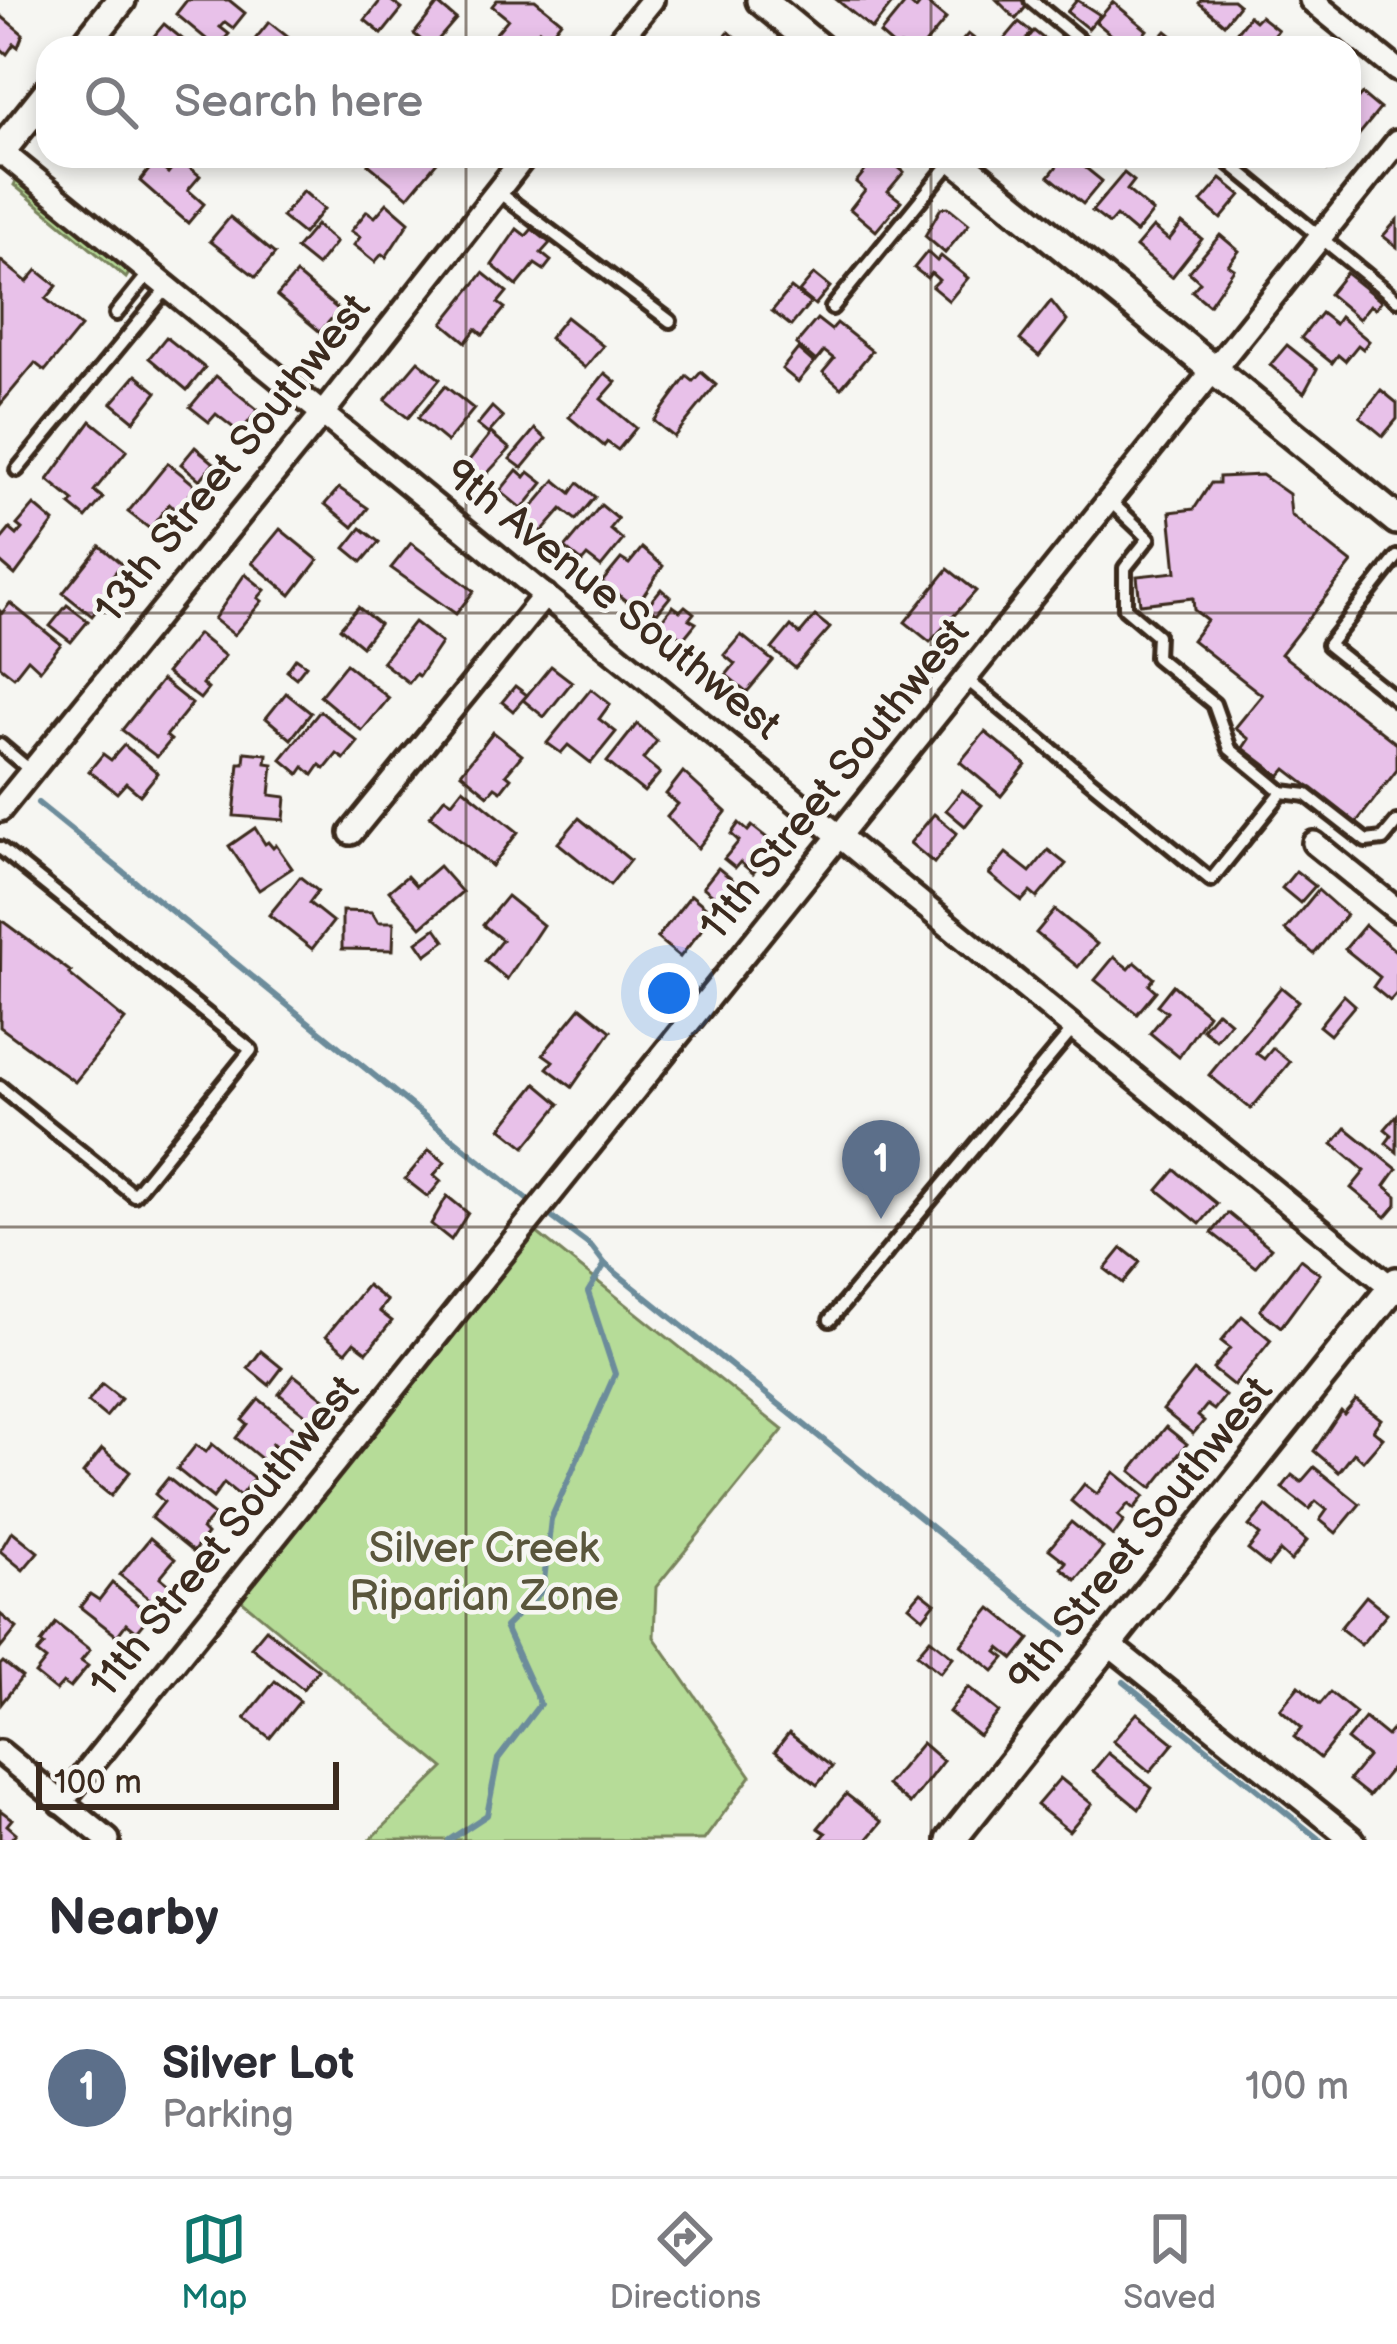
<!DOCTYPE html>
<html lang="en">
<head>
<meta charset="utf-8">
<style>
	body { margin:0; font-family:"Balsamiq Sans",sans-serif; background:#f7f7f7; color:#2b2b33 }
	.scale { position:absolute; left:36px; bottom:30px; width:303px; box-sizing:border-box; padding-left:12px; border:6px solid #3b2a1e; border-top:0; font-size:33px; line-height:42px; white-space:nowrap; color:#3b2a1e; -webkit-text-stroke:9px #f6f6f2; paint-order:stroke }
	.you { position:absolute; left:669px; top:993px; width:42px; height:42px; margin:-30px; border:9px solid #fff; border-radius:50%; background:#1a73e8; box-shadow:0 0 0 18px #1a73e833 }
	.badge { display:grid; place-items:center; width:78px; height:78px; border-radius:50%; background:#0f766e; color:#fff; font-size:39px; font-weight:700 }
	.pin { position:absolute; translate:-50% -99px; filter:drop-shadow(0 3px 6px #0008) }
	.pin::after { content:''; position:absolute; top:63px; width:42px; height:36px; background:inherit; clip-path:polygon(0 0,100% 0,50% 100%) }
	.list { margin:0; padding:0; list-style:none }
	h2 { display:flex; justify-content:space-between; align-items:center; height:156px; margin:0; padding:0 48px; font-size:51px }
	h2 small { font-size:39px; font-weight:400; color:#7c7c81 }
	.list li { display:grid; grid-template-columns:78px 1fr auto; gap:36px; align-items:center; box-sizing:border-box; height:180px; padding:0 48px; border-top:3px solid #e1e1e2 }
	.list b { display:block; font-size:45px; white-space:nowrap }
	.list p { margin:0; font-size:39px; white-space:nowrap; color:#7c7c81 }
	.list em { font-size:39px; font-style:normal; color:#7c7c81 }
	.icon { flex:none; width:66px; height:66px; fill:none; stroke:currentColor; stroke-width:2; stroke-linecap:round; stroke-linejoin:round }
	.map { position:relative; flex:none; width:1397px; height:1840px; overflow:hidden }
	.search { position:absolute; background:#fff; box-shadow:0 6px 18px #0003; left:36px; right:36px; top:36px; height:132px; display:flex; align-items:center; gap:30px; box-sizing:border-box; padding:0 42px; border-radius:36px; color:#7c7c81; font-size:45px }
	.sheet { height:336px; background:#fff }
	nav { display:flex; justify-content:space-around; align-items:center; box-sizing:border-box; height:168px; border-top:3px solid #e1e1e2; background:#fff; font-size:33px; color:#7c7c81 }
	nav a { display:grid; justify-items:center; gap:6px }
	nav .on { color:#0f766e }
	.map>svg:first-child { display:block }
	.green { fill:#b6dc98; stroke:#78835b; stroke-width:3 }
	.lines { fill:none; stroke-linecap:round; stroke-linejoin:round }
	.stream { stroke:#6c8c9b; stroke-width:6 }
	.building { fill:#e8c1e9; stroke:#3b2a1e; stroke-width:3 }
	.service-casing { stroke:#3b2a1e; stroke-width:20 }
	.minor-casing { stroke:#3b2a1e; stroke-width:30 }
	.tertiary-casing { stroke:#3b2a1e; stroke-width:36 }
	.service { stroke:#f6f6f2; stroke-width:10 }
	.minor { stroke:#f6f6f2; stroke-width:21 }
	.tertiary { stroke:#f6f6f2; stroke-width:27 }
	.grid { fill:none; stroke:#3b2a1e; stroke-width:3; stroke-opacity:0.55 }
	.labels { text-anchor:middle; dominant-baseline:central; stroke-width:9; stroke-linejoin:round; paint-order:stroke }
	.street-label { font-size:42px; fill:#3b2a1e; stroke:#f6f6f2 }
	.park-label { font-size:42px; fill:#5a563c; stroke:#f6f6f2 }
</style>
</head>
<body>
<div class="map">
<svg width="1397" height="1840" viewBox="0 0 1397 1840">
	<rect width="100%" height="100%" fill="#f6f6f2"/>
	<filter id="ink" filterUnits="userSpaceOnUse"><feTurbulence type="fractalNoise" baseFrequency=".00833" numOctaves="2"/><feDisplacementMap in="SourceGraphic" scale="24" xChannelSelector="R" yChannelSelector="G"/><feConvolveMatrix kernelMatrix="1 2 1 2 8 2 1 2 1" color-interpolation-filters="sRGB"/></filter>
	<g filter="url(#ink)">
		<g class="green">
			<polygon points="16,181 129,273 126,278 14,185"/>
			<polygon points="536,1232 783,1430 656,1587 654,1637 751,1776 704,1840 370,1840 444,1768 240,1599"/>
		</g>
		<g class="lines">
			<g class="stream">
				<polyline points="38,803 528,1200"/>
				<polyline points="605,1264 1064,1634"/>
				<polyline points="1124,1682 1320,1840"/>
				<polyline points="449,1840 487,1815 498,1759 540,1704 505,1627 543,1590 551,1519 615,1374 588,1292 605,1264 592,1247 553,1218"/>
			</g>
		</g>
		<g class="building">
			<polygon points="187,0 229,0 245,13 233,28 225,22 220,27 229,34 217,48 176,14"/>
			<polygon points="381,0 390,0 402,9 382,34 365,20"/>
			<polygon points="497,0 535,0 561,21 548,38 539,30 524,48 504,48 492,38 508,19 492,6"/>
			<polygon points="837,0 895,0 872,29"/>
			<polygon points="923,0 946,19 922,48 900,45 896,48 880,34 907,1 916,9"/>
			<polygon points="997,0 1026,0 1029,3 1016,19"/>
			<polygon points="1077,0 1100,15 1088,29 1067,12"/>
			<polygon points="1201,0 1233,0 1239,5 1224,24 1199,3"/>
			<polygon points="1113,2 1147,30 1133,48 1127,48 1096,22"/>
			<polygon points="438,4 456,19 431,48 414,34"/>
			<polygon points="0,15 23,34 18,47 14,44 7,54 0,48"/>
			<polygon points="1249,16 1255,21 1260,16 1278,30 1264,48 1251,48 1235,34"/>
			<polygon points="269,22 294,42 289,48 258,48 252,43"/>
			<polygon points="1019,22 1032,32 1019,48 997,48"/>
			<polygon points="164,24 186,42 181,48 144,48"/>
			<polygon points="1034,31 1054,47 1052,48 1020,48"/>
			<polygon points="1166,31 1187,48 1151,48"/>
			<polygon points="729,32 748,48 715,48"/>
			<polygon points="968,34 986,48 956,48"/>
			<polygon points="1362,94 1380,109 1358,136 1349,129 1349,109"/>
			<polygon points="374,156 442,156 408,197 368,164"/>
			<polygon points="877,156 885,156 904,172 888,191 901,201 876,231 850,209 865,190 856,182"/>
			<polygon points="1065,156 1071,156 1102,181 1083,204 1049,176"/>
			<polygon points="1146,156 1170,156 1161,168"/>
			<polygon points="1310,156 1339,156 1327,170"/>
			<polygon points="179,159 200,176 188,190 204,204 188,223 140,181 155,162 168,173"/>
			<polygon points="1124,173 1134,181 1127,190 1153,212 1136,233 1116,216 1109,224 1092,211"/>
			<polygon points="1221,179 1241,195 1221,219 1201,202"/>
			<polygon points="303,191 324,209 303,234 282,217"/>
			<polygon points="387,203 409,222 386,257 382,254 375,262 354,245 360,237 351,231 367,211 375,217"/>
			<polygon points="948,207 969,224 945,253 925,236 941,208"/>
			<polygon points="230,217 275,254 256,277 210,241"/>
			<polygon points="1397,220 1397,247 1383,236"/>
			<polygon points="1182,223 1202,239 1172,277 1136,247 1153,227 1169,240"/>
			<polygon points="316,225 336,242 317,266 296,249"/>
			<polygon points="517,229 526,236 532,229 550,243 541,253 551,261 544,270 535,264 517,286 492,265"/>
			<polygon points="1220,235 1239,251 1228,265 1234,269 1209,305 1192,291 1200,282 1189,272"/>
			<polygon points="927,252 937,261 941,256 968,278 949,301 932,287 939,280 931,273 927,278 914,268"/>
			<polygon points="0,260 27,282 37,270 57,286 46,299 81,327 45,371 35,363 0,405"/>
			<polygon points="483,273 507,292 498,303 505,308 483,335 476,329 466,342 443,323"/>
			<polygon points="1346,273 1381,301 1375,309 1370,305 1359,319 1329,294"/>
			<polygon points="296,274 339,310 320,332 277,296"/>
			<polygon points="814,274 830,287 815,305 799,292"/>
			<polygon points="791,288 810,303 791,326 772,311"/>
			<polygon points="1051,301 1067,321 1039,356 1020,340"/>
			<polygon points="1321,313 1335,324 1340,317 1369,341 1363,349 1358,345 1345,361 1338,355 1332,363 1301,338"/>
			<polygon points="566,317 603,346 585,368 549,338"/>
			<polygon points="817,319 831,330 837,323 872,351 841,388 823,372 834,359 824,351 816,361 796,344"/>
			<polygon points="166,337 205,368 187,390 149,358"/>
			<polygon points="1287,345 1317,369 1304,393 1270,365"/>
			<polygon points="798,349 814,363 798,382 782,369"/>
			<polygon points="418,361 440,379 408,418 385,400"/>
			<polygon points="701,372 716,385 674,437 654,421 687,376 693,381"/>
			<polygon points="605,373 616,382 601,399 636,428 618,450 607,442 604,446 569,417"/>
			<polygon points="136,375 157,392 134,421 112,403"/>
			<polygon points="216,376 258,410 240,433 216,414 209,422 190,407"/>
			<polygon points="445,386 474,409 447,442 418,418"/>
			<polygon points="1381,390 1397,403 1397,419 1383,436 1360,417"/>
			<polygon points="492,407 503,417 488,434 477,425"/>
			<polygon points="91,421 127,450 94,491 103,498 86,518 70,505 74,501 48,480"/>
			<polygon points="535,429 546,439 522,468 510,459"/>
			<polygon points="491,433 510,449 481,480 466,464"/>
			<polygon points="195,447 214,463 200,480 181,464"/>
			<polygon points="168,463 196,486 177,511 169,504 150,529 128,512"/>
			<polygon points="517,470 525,477 529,472 543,483 522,509 500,491"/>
			<polygon points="1262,475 1289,494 1291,515 1352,563 1281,654 1397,744 1397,770 1356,823 1286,769 1280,776 1243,748 1249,739 1235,728 1262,695 1192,640 1207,620 1194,610 1193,598 1140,604 1137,576 1176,572 1170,512 1194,509 1211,483 1219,483 1219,477"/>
			<polygon points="555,480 571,493 578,483 595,497 576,520 562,509 542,532 524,517"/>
			<polygon points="339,488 368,508 353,527 325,504"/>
			<polygon points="34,505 54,522 15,575 0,562 0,541 10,529 17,535 22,529 17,525"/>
			<polygon points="601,505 618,519 610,529 623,540 601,567 587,556 582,562 565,548"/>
			<polygon points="361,528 379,542 362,562 345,548"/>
			<polygon points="280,529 318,560 291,595 252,563"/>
			<polygon points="411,543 474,591 456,614 391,568"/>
			<polygon points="100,546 122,564 105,585 112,591 92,616 63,593"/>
			<polygon points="642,548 663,566 635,608 602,582 621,559 629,564"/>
			<polygon points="948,569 976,591 930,642 905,622"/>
			<polygon points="245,574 265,590 258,598 262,601 234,635 214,619"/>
			<polygon points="661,589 670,597 657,613 648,605"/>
			<polygon points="10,603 61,644 40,670 28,659 14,677 0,666 0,611 2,613"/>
			<polygon points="67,605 88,621 71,642 50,626"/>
			<polygon points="673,606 680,611 685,606 694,613 689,619 696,623 683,639 676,633 674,636 661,621"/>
			<polygon points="358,607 379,624 362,646 340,628"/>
			<polygon points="815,616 830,628 795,668 772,649 791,626 800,634"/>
			<polygon points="414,622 441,643 419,676 416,674 409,683 382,662"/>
			<polygon points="198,634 225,656 202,684 208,689 200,699 166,673"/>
			<polygon points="741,635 773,661 747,692 726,675 735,664 724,655"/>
			<polygon points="296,658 306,665 296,678 287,671"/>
			<polygon points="346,664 389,698 362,731 320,696"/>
			<polygon points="551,666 572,682 544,717 523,700"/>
			<polygon points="162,680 192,704 166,736 171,740 157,757 122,730"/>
			<polygon points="515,686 527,695 513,711 502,702"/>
			<polygon points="591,689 610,704 599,719 616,732 591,763 568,745 561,753 547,743"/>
			<polygon points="286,693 311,713 291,739 266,718"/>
			<polygon points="320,711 358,742 344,759 337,754 325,769 320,765 313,775 304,767 299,774 281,759"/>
			<polygon points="637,724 657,741 643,759 660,773 644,792 607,762"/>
			<polygon points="493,732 522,755 506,774 511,778 501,791 495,787 488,795 461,773"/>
			<polygon points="985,732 1026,765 1001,796 960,762"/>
			<polygon points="124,745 158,773 140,795 126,783 117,793 89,771 103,754 111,760"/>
			<polygon points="245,752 267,754 266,763 273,764 270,795 286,797 284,820 234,816 239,763 244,763"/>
			<polygon points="683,772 726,812 698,848 667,817 678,804 666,794"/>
			<polygon points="463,788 518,832 492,866 430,816 445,797 452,802"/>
			<polygon points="962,790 982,805 965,826 946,810"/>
			<polygon points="934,814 957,833 934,863 910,843"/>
			<polygon points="579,818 630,860 610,885 558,843"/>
			<polygon points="739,823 748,831 752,826 776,845 753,873 740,862 735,868 724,859 739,841 731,834"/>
			<polygon points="255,828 265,844 268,842 273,848 276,845 292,868 259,890 229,846"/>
			<polygon points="1048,850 1066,864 1037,898 1030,892 1022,901 989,874 1006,853 1030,872"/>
			<polygon points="439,866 462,892 421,927 389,891 407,876 416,886"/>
			<polygon points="718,868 739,885 724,904 703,887"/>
			<polygon points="1296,871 1315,886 1300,903 1282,888"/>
			<polygon points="300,877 318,891 309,903 333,922 312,949 269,915"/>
			<polygon points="1318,890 1346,915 1314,954 1285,930"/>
			<polygon points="691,895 714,914 680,957 657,938"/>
			<polygon points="507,896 543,925 507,979 485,961 502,940 483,925"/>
			<polygon points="1055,910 1097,944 1078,967 1036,933"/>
			<polygon points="342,911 372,912 378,922 394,922 393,950 342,949"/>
			<polygon points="1,920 71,972 69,974 125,1020 75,1082 0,1027"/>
			<polygon points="1365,925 1397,952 1397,993 1390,1001 1373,987 1380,977 1345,949"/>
			<polygon points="436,928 445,941 426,955 417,942"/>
			<polygon points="1114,957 1129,969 1135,962 1154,978 1149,985 1156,991 1137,1014 1095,980"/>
			<polygon points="1173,985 1208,1014 1179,1057 1150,1033 1167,1012 1157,1005"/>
			<polygon points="1281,987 1298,1001 1256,1053 1264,1059 1273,1048 1290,1062 1251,1109 1209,1075"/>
			<polygon points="1344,995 1355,1005 1330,1035 1319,1026"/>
			<polygon points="581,1007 611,1031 572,1087 547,1068 553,1061 543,1054"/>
			<polygon points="1217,1011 1230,1022 1216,1040 1202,1029"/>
			<polygon points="536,1084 560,1104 525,1147 501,1128"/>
			<polygon points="1397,1115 1397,1152 1386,1143 1392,1135 1385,1129"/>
			<polygon points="1346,1128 1397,1169 1385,1186 1397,1196 1397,1204 1386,1217 1351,1188 1365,1171 1333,1144"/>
			<polygon points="429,1150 445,1162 434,1175 441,1181 428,1197 405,1179"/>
			<polygon points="1175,1170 1217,1204 1200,1224 1158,1190"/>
			<polygon points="447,1196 468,1213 451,1240 431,1224"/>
			<polygon points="1228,1213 1271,1248 1255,1267 1212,1233"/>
			<polygon points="1122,1248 1140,1262 1123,1283 1105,1269"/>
			<polygon points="1300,1259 1320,1274 1281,1327 1260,1310"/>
			<polygon points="367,1285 387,1301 379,1311 392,1321 367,1352 354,1342 346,1352 326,1336"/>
			<polygon points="1242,1316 1271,1340 1234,1386 1213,1369 1230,1348 1221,1341"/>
			<polygon points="261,1351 282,1368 269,1385 248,1368"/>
			<polygon points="1194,1371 1225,1396 1214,1410 1207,1405 1198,1416 1204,1421 1193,1434 1163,1410"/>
			<polygon points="294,1375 327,1401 312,1420 279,1394"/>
			<polygon points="102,1384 121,1399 106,1417 88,1402"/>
			<polygon points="259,1399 297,1430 280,1450 271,1442 274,1449 264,1461 236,1438 247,1424 242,1420"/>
			<polygon points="1356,1400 1381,1419 1373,1430 1383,1438 1363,1461 1354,1453 1339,1472 1314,1451 1341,1411 1344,1414"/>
			<polygon points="1166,1427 1187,1444 1152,1488 1131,1471"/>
			<polygon points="212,1444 254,1478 240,1496 224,1483 213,1498 177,1469 196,1445 206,1452"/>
			<polygon points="102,1449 130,1472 111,1496 83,1473"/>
			<polygon points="1314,1467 1360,1504 1336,1533 1320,1520 1327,1510 1316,1501 1309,1509 1282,1488 1292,1475 1301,1482"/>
			<polygon points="1114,1472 1144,1496 1134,1509 1128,1504 1118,1516 1124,1521 1113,1536 1071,1501 1084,1484 1097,1494"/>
			<polygon points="168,1478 214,1515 202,1529 207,1534 193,1552 151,1518 164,1502 155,1494"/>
			<polygon points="1266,1506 1307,1541 1291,1561 1280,1551 1268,1566 1248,1550 1260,1535 1249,1526"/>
			<polygon points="1071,1522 1103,1548 1076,1580 1061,1568 1066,1562 1049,1549"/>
			<polygon points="12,1531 38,1552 23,1570 0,1551"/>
			<polygon points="150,1538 175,1559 160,1577 172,1587 157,1605 120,1575"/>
			<polygon points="112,1583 150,1615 136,1632 126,1624 117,1636 80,1607 90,1594 99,1600"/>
			<polygon points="921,1592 935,1603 923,1618 909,1606"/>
			<polygon points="1366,1596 1387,1613 1361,1645 1340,1628"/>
			<polygon points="991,1608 1030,1639 1014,1659 1000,1648 997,1652 1005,1658 994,1671 961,1645"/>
			<polygon points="0,1614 17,1628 0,1649"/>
			<polygon points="56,1623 90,1650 81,1661 88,1666 70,1688 63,1683 56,1691 35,1674 46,1660 37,1653 44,1645 41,1643"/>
			<polygon points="266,1629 318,1670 303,1689 251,1647"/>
			<polygon points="930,1639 953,1657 940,1673 917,1654"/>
			<polygon points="3,1662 22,1677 1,1704 0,1665"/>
			<polygon points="275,1681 300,1701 270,1738 245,1718"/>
			<polygon points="1299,1686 1320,1704 1330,1692 1356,1713 1320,1758 1294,1737 1302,1728 1280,1709"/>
			<polygon points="968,1687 999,1712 979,1736 949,1712"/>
			<polygon points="1137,1713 1174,1743 1150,1772 1113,1741"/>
			<polygon points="1365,1718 1387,1736 1392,1730 1397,1734 1397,1762 1369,1796 1349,1780 1368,1757 1347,1740"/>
			<polygon points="789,1733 832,1767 817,1785 775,1751"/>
			<polygon points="922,1743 943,1761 910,1804 887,1785"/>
			<polygon points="1108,1753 1152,1788 1139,1809 1093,1771"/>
			<polygon points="1060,1778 1092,1804 1069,1831 1037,1805"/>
			<polygon points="846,1794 882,1822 867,1840 820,1840 826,1833 818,1828"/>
			<polygon points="0,1810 12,1819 7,1825 16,1833 10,1840 0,1840"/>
		</g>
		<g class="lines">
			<defs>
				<g id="service">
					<polyline points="1031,0 1089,48"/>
					<polyline points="1221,156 1397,300"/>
					<polyline points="497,191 670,321"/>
					<polyline points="832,308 952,161"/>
					<polyline points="116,314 150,272"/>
					<polyline points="17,470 168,287"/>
					<polyline points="1109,500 1149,538 1125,568 1125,608 1157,635 1156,657 1214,704 1230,749 1282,792 1307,795 1366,841 1383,839 1397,822"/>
					<polyline points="1397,557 1328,645 1397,700"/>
					<polyline points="966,679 1211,880 1282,792"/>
					<polyline points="0,745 31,771"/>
					<polyline points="0,848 251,1050 134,1195 0,1087"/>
					<polyline points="830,1320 1074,1028"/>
				</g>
				<g id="minor">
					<polyline points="1311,0 1397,70"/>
					<polyline points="613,48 652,0"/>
					<polyline points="1,151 1397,1292"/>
					<polyline points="0,810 323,413 525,156"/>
					<polyline points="351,833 545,595"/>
					<polyline points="1314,843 1397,910"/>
					<polyline points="1108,1644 1353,1840"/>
					<polyline points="0,1752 108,1840"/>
					<polyline points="61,1803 1397,142"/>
				</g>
				<g id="tertiary">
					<polyline points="761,0 819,48"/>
					<polyline points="83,48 121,0"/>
					<polyline points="0,152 48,92"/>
					<polyline points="952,156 1397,520"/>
					<polyline points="951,1840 1397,1282"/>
				</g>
			</defs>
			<use href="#service" class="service-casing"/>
			<use href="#minor" class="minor-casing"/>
			<use href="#tertiary" class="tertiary-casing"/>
			<use href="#service" class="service"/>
			<use href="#minor" class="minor"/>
			<use href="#tertiary" class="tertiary"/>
		</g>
	</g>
	<path class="grid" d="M 466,0 L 466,48M 931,0 L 931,48M 466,156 L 466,1840M 931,156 L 931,1840M 0,613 L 1397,613M 0,1227 L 1397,1227"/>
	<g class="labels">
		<g class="street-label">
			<text transform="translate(233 459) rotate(-51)">13th Street Southwest</text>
			<text transform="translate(612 600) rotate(39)">9th Avenue Southwest</text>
			<text transform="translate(835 780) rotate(-51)">11th Street Southwest</text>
			<text transform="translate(1141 1535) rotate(-51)">9th Street Southwest</text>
			<text transform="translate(225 1537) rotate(-51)">11th Street Southwest</text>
		</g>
		<g class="park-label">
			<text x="484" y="1549">Silver Creek<tspan x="484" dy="48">Riparian Zone</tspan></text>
		</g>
	</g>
</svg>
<div class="scale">100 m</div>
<div class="you"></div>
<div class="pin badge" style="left:881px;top:1219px;background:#5c6f8a">1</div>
<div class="search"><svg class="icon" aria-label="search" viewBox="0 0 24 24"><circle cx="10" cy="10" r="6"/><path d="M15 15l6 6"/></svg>Search here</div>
</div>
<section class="sheet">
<h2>Nearby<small></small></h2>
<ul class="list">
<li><span class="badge" style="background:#5c6f8a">1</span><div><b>Silver Lot</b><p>Parking</p></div><em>100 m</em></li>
</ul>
</section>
<nav>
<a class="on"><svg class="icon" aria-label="map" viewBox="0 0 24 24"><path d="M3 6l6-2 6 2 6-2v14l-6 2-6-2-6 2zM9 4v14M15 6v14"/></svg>Map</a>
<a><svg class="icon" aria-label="directions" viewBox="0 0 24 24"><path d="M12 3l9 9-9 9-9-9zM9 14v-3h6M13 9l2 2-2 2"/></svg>Directions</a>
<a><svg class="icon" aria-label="saved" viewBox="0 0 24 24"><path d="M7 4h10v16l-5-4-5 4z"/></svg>Saved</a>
</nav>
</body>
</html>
